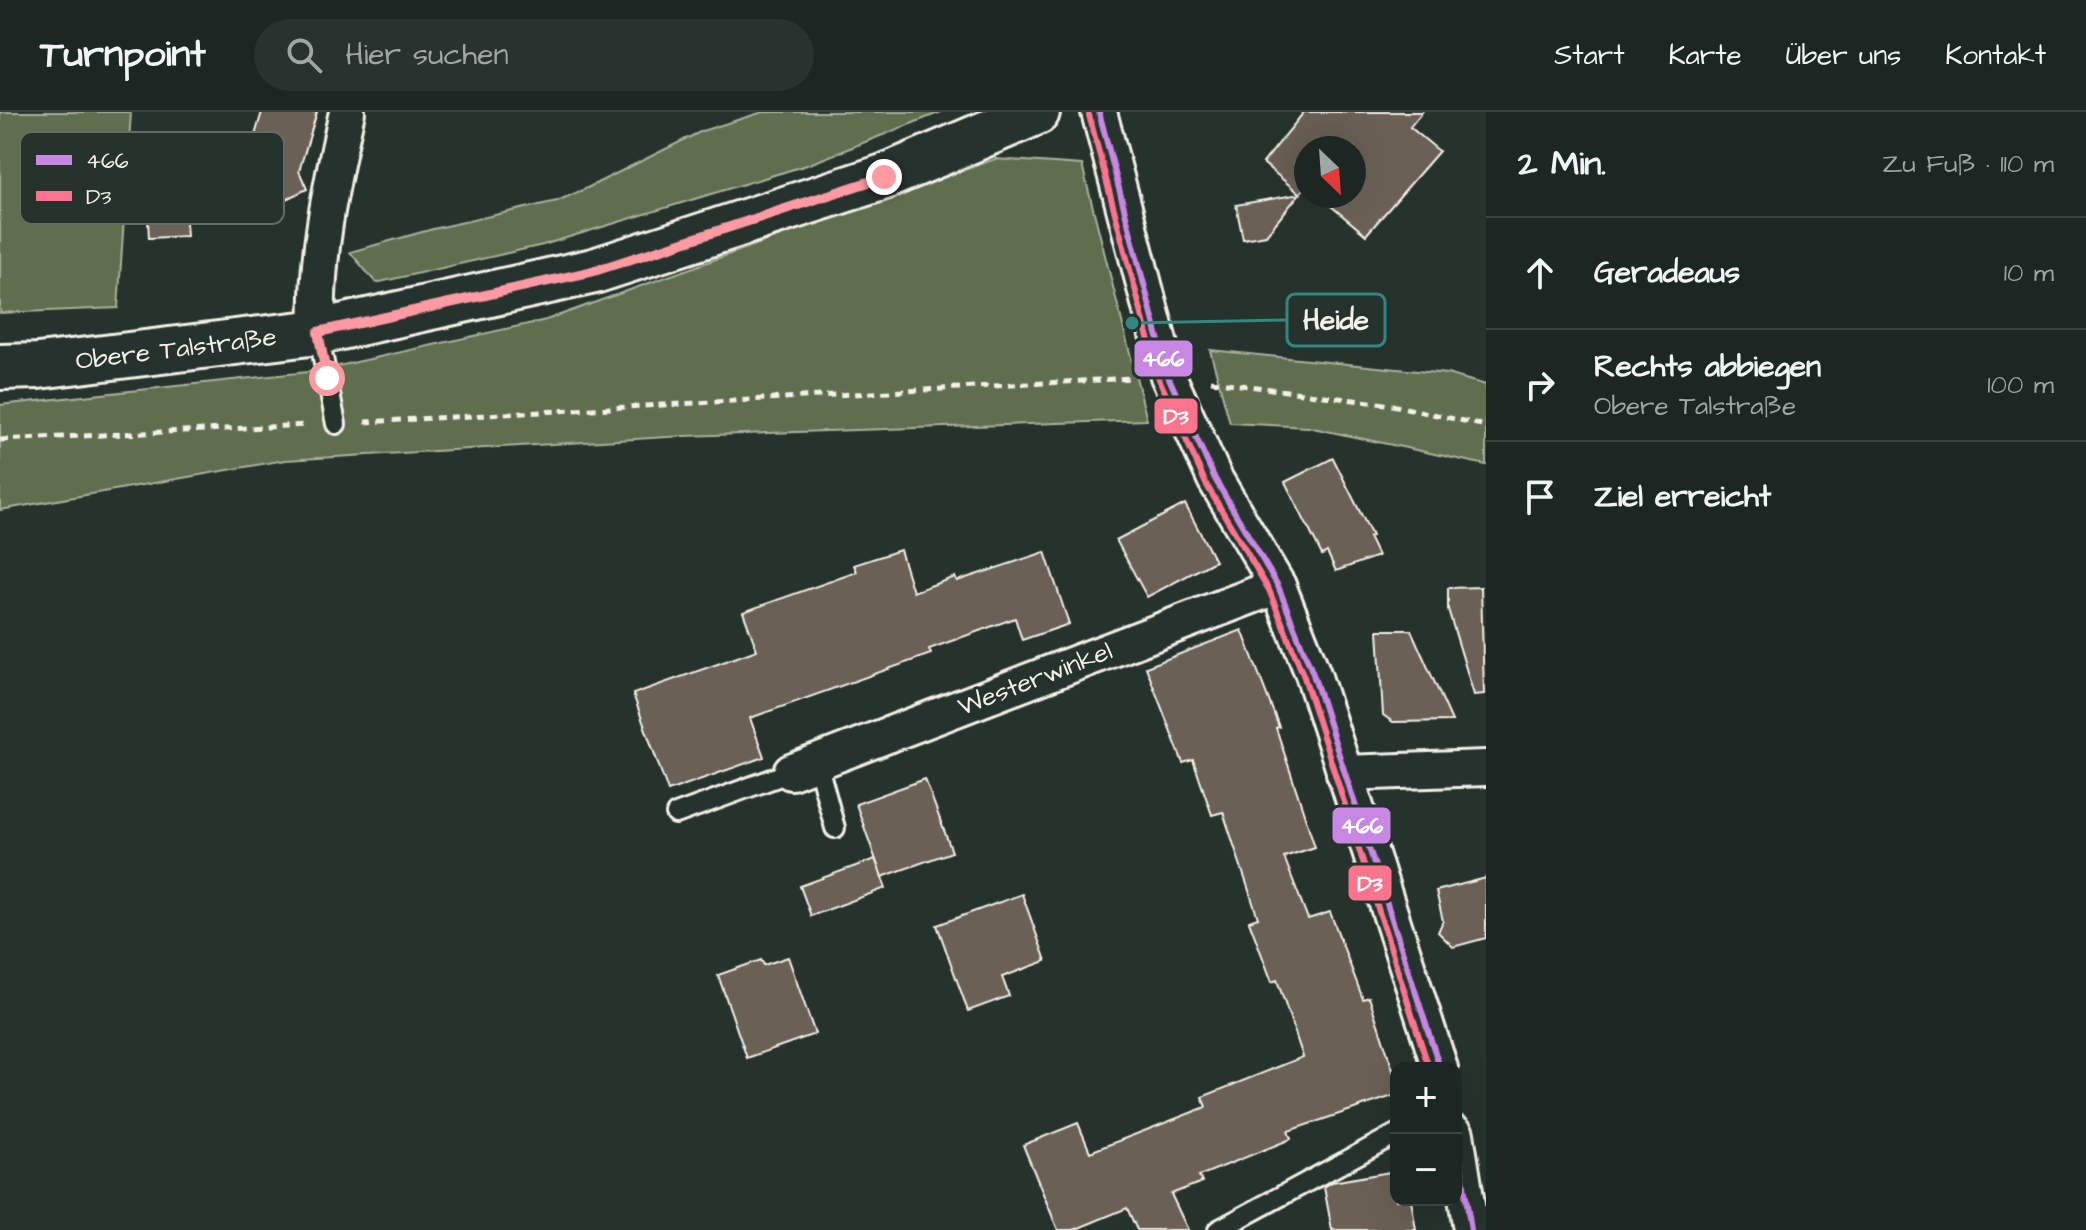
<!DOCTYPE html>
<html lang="de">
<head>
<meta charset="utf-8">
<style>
	body { margin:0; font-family:"Architects Daughter",sans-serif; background:#29322f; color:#f1f3f6 }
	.controls { position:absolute; right:24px; bottom:24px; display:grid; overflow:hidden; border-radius:16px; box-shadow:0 8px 32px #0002 }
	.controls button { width:72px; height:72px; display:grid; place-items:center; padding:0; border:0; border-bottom:2px solid #3a4340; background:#1c2622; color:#f1f3f6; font:40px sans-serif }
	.compass { position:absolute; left:1294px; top:24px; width:72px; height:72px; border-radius:50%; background:#1c2622; box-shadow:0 8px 32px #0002; rotate:155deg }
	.stop { position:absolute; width:24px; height:24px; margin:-18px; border:6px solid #ff9aa2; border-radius:50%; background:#fff }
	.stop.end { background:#ff9aa2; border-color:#fff; box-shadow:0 2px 8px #0008 }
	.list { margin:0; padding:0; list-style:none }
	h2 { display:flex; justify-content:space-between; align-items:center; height:104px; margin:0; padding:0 32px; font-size:34px }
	h2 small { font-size:26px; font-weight:400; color:#a0a5a5 }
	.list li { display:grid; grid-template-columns:52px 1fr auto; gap:24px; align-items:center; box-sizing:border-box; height:112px; padding:0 32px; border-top:2px solid #3a4340 }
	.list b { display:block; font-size:30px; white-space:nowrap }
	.list p { margin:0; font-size:26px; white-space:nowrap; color:#a0a5a5 }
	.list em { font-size:26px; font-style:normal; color:#a0a5a5 }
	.icon { flex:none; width:44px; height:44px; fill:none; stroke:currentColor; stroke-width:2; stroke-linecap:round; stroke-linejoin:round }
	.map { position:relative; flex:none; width:1486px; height:1118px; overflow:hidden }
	header { display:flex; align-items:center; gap:48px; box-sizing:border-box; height:112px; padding:0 40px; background:#1c2622; border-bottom:2px solid #3a4340 }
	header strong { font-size:38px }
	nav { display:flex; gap:44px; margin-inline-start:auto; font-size:28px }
	.search { width:560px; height:72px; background:#29322f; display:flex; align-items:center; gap:20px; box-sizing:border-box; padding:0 28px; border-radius:44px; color:#a0a5a5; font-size:30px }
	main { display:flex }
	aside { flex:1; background:#1c2622 }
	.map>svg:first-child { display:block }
	.green { fill:#5f6e50; stroke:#aab09c; stroke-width:2 }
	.building { fill:#6b6055; stroke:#f4f1e8; stroke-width:2 }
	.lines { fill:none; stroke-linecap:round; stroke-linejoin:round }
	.lane-casing { stroke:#f4f1e8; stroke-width:24 }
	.street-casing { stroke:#f4f1e8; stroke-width:40 }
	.secondary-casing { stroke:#f4f1e8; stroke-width:50 }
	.path { stroke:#f4f1e8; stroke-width:5; stroke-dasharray:8 6; stroke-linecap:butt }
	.lane { stroke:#26332d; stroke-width:18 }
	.street { stroke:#26332d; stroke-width:34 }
	.secondary { stroke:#26332d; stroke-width:44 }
	.bus-1-casing { stroke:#26332d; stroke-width:12 }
	.bus-2-casing { stroke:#26332d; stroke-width:12 }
	.bus-1 { stroke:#c787e3; stroke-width:6 }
	.bus-2 { stroke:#fc738d; stroke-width:6 }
	.route { stroke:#ff9aa2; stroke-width:10 }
	.labels { text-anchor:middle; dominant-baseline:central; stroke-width:6; stroke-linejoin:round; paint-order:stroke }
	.street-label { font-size:26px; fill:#f4f1e8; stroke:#26332d }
	.key { fill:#26332d; stroke:#646c65; stroke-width:2 }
	.key-label { font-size:22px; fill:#f4f1e8 }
	.leader { fill:none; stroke:#318880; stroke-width:3 }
	.callout-dot { fill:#318880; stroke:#26332d; stroke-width:3 }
	.callout { fill:#26332d; stroke:#318880; stroke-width:3 }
	.callout-label { font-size:28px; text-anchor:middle; font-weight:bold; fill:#f4f1e8 }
	.line-badge { stroke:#26332d; stroke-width:3 }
	.badge-label { font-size:22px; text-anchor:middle; font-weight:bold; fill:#fff }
</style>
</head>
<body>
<header>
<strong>Turnpoint</strong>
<div class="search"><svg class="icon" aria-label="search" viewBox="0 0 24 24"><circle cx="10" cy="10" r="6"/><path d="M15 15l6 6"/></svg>Hier suchen</div>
<nav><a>Start</a><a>Karte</a><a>Über uns</a><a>Kontakt</a></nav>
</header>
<main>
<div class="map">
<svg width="1486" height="1118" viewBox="0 0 1486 1118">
	<rect width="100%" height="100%" fill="#26332d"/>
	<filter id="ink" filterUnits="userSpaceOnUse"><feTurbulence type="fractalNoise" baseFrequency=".0125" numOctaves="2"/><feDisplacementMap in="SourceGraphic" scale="16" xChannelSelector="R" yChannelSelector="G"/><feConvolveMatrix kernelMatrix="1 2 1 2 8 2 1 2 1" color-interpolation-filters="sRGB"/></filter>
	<g filter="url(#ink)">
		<g class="green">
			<polygon points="0,0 131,0 118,196 0,201"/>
			<polygon points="763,0 941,0 807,53 543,133 376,171 350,140 433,117 557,89 585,77 702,19"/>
			<polygon points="995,47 1082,53 1147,308 684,324 285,348 0,398 0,293 316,259 546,208"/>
			<polygon points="1210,238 1447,262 1486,273 1486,353 1308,315 1230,311"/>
		</g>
		<g class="building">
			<polygon points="262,0 317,0 299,59 307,77 282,89 239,76"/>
			<polygon points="1304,0 1422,0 1410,15 1439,39 1366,123 1319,84 1354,84 1354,36 1306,36 1306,74 1266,123 1243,127 1236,93 1300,82 1263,51"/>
			<polygon points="183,71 187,124 149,126 146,73"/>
			<polygon points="1333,346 1372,424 1369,425 1378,444 1336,459 1327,440 1322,443 1285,370"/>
			<polygon points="1185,392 1215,449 1147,485 1116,428"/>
			<polygon points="900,438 913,480 955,465 957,469 1045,440 1069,512 1022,528 1015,506 929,537 931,542 750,606 764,645 668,679 633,582 757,538 743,500 857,460 854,453"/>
			<polygon points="1481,475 1484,582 1474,583 1448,497 1448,476"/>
			<polygon points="1242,518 1279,615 1276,616 1315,735 1284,745 1308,807 1330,800 1363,887 1369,885 1396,967 1396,983 1288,1019 1291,1027 1199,1064 1202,1070 1171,1082 1188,1118 1137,1118 1127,1096 1074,1118 1058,1118 1023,1033 1078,1011 1090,1040 1206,995 1202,985 1303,945 1277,868 1272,870 1249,809 1258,806 1223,700 1212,703 1193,648 1183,651 1146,555"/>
			<polygon points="1378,518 1411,518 1452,609 1393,610 1383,603"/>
			<polygon points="925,667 952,740 882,765 856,692"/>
			<polygon points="875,747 886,776 811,804 800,774"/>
			<polygon points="1486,766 1486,826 1453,835 1438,820 1443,809 1436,779"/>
			<polygon points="1022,782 1046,849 1002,865 1009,884 968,899 937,813"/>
			<polygon points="788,845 815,922 747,946 718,863 761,848 764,853"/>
			<polygon points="1396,1059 1396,1088 1411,1088 1416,1118 1332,1118 1324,1075 1332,1070"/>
		</g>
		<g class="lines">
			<defs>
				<g id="lane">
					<polyline points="318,220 336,312"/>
					<polyline points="817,650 835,716"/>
					<polyline points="676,702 791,660"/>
					<polyline points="1218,1118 1396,1022"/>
				</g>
				<g id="street">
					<polyline points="1099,0 1168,264 1215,367 1278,474 1313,562 1440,956"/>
					<path d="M 318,220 C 315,145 331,73 347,0"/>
					<polyline points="791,660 1278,474"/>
					<polyline points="1344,661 1486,656"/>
					<polyline points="1456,1022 1471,1118"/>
				</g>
				<polyline id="secondary" points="0,255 38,254 318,220 594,159 884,65 1037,0"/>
			</defs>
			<use href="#lane" class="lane-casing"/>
			<use href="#street" class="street-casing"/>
			<use href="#secondary" class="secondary-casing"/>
			<g class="path">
				<polyline points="1211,269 1392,293 1486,314"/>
				<polyline points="365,310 1133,266"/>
				<polyline points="0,328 307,313"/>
			</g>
			<use href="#lane" class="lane"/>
			<use href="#street" class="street"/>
			<use href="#secondary" class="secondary"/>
			<defs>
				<g id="bus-1">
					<polyline points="1099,0 1168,264 1215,367 1278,474 1313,562 1440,956"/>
					<polyline points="1456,1022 1471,1118"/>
				</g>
				<polyline id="bus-2" points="1089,3 1159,267 1206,372 1269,478 1304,565 1429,956"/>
			</defs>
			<use href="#bus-1" class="bus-1-casing"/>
			<use href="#bus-2" class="bus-2-casing"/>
			<use href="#bus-1" class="bus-1"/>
			<use href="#bus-2" class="bus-2"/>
		</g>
	</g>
	<g class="lines" filter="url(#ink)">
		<polyline class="route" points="327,266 318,220 594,159 884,65"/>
	</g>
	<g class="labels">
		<g class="street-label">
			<text transform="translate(176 237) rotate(-7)">Obere Talstraße</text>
			<text transform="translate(1035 567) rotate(-21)">Westerwinkel</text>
		</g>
	</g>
	<rect x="20" y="20" width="264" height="92" rx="12" class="key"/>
	<rect x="36" y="43" width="36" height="10" fill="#c787e3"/>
	<rect x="36" y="79" width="36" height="10" fill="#fc738d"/>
	<g class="key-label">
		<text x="86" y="56">466</text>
		<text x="86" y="92">D3</text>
	</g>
	<path class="leader" d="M1132 211L1287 208"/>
	<circle class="callout-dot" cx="1132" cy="211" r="8"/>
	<rect class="callout" x="1287" y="182" width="98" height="52" rx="8"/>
	<g class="callout-label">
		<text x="1336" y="217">Heide</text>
	</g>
	<g class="line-badge">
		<rect x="1133" y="227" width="61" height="39" rx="8" fill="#c787e3"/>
		<rect x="1153" y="285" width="46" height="38" rx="8" fill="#fc738d"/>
		<rect x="1331" y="694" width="61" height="39" rx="8" fill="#c787e3"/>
		<rect x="1347" y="752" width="46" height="38" rx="8" fill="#fc738d"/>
	</g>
	<g class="badge-label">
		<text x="1163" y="254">466</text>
		<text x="1176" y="312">D3</text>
		<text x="1362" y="721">466</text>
		<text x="1370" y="779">D3</text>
	</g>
</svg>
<div class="controls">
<button>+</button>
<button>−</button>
</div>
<svg class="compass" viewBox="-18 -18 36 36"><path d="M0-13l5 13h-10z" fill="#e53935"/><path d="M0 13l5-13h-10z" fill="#a0a5a5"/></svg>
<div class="stop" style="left:327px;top:266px"></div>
<div class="stop end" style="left:884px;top:65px"></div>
</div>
<aside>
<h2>2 Min.<small>Zu Fuß · 110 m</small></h2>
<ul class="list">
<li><svg class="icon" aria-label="ahead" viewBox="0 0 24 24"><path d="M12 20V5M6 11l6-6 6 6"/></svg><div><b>Geradeaus</b></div><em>10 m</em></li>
<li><svg class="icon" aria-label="right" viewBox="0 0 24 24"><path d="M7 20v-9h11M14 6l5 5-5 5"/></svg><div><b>Rechts abbiegen</b><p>Obere Talstraße</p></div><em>100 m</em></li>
<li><svg class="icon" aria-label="arrive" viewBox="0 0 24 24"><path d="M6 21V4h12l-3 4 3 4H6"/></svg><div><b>Ziel erreicht</b></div></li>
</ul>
</aside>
</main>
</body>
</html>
